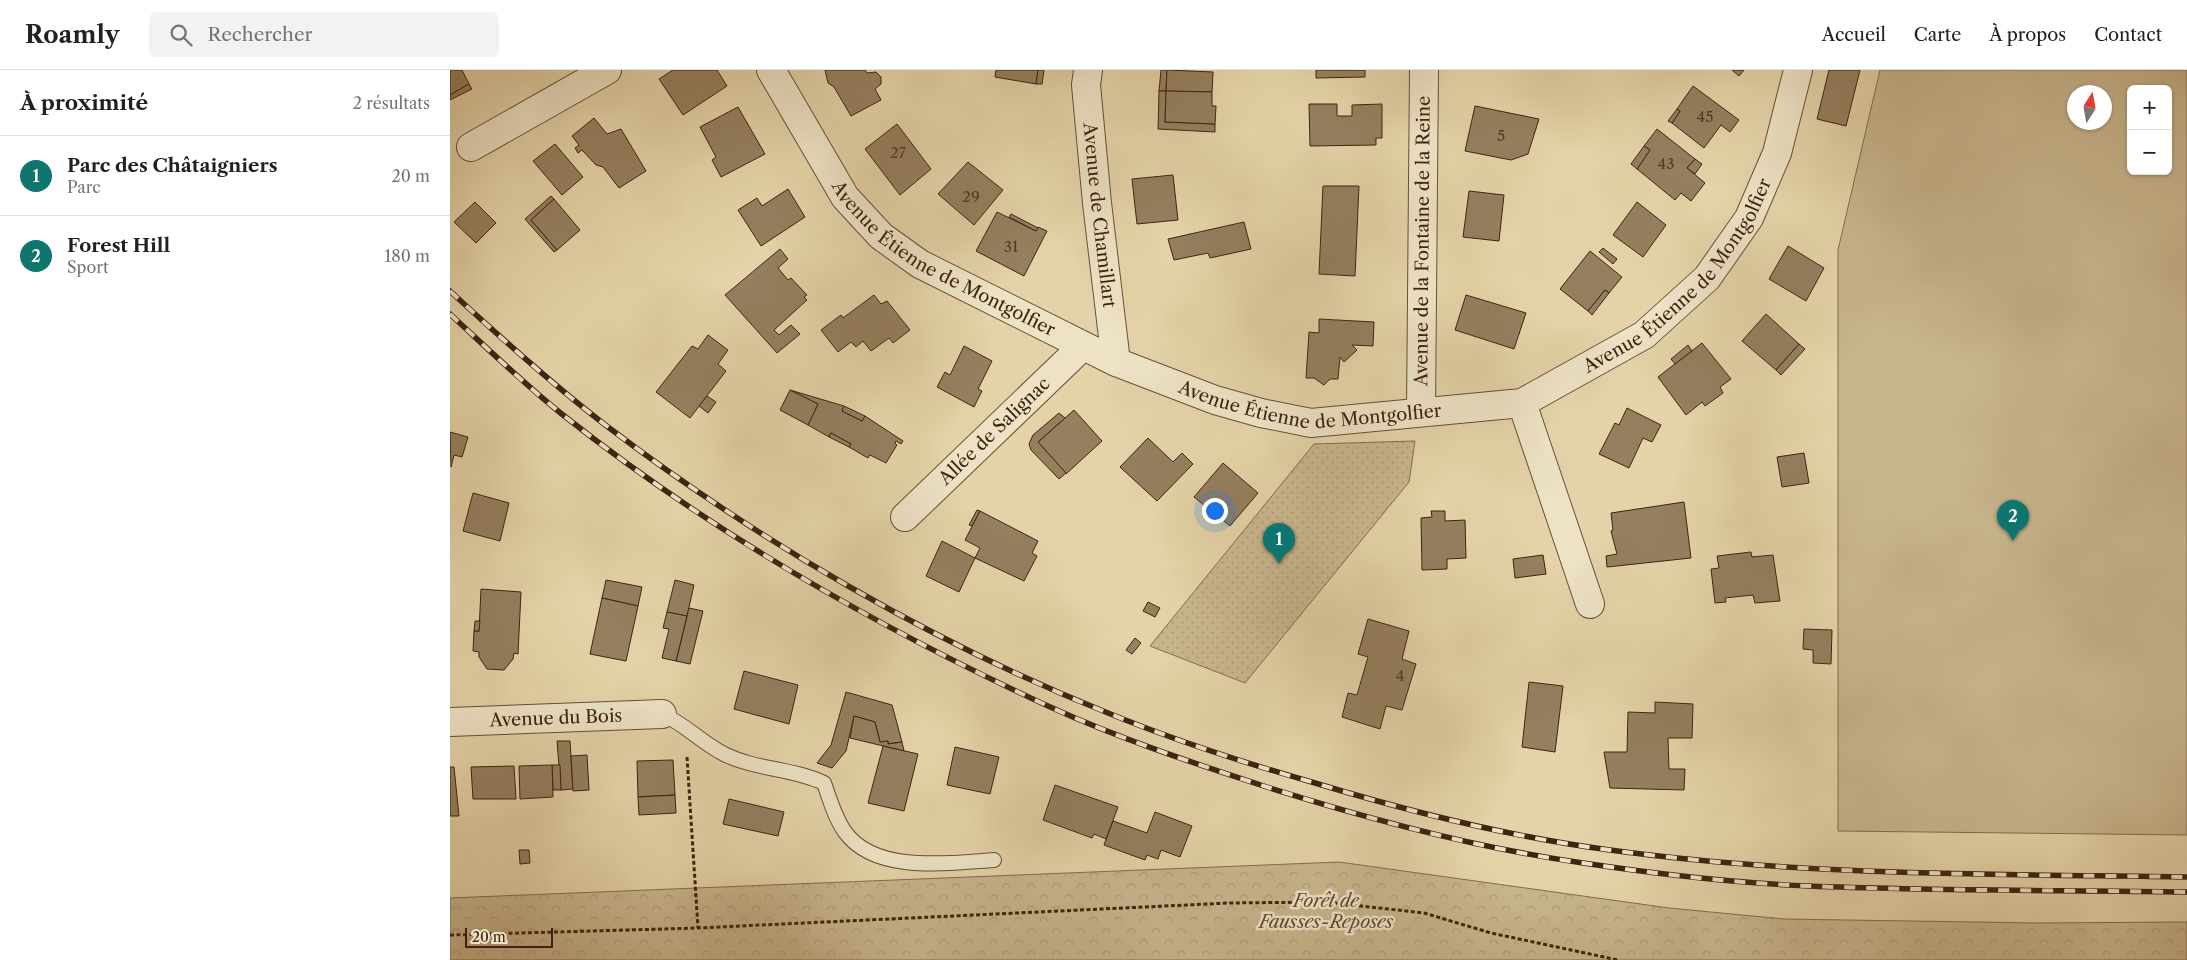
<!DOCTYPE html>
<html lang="fr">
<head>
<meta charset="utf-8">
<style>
	body { margin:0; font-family:"Libre Caslon Text",serif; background:#f2f2f2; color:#202124 }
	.controls { position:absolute; right:15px; top:15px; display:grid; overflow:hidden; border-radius:8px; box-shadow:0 1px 4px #0004 }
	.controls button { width:45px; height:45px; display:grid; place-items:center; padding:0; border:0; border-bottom:1px solid #e0e0e0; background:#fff; color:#202124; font:25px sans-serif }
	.compass { position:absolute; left:1617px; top:15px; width:45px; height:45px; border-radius:50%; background:#fff; box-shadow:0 1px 4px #0004; rotate:11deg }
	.scale { position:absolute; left:15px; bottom:12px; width:88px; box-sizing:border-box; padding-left:5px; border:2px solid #3f2310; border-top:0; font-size:14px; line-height:18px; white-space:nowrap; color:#3f2310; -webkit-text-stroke:4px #ede2c6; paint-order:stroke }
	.you { position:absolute; left:764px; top:440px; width:18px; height:18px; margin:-12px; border:4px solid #fff; border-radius:50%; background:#1a73e8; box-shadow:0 0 0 8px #1a73e833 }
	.badge { display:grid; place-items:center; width:32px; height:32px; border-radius:50%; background:#0f766e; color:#fff; font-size:16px; font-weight:700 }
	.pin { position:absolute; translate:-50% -41px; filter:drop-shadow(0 1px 2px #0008) }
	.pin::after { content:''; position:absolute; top:26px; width:18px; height:15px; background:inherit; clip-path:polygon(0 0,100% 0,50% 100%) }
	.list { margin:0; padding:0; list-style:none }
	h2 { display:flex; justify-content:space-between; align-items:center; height:65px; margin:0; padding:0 20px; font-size:21px }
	h2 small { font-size:16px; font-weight:400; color:#757577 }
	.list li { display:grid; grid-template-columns:32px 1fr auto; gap:15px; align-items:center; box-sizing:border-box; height:80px; padding:0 20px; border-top:1px solid #e0e0e0 }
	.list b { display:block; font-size:19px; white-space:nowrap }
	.list p { margin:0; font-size:16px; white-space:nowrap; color:#757577 }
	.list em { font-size:16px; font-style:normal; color:#757577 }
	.icon { flex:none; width:28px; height:28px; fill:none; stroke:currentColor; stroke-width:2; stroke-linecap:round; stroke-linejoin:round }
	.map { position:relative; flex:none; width:1737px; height:890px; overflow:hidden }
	header { display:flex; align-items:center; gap:30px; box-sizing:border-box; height:70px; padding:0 25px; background:#fff; border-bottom:1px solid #e0e0e0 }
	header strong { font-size:24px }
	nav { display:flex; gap:28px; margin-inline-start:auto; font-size:18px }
	.search { width:350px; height:45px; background:#f2f2f2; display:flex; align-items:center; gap:12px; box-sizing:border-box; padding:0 18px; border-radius:8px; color:#757577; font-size:19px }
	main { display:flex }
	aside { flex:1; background:#fff }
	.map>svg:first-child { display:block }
	.forest { fill:url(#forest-crowns); stroke:#846c4f }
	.park { fill:url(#park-dots); stroke:#846c4f }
	.pitch { fill:#c8b58e; stroke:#846c4f; fill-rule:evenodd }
	.building { fill:#957f5f; stroke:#3f2310 }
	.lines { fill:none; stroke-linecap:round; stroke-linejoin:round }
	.lane-casing { stroke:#684f36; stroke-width:16 }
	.street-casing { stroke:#684f36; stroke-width:30 }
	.path { stroke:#3f2310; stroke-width:3; stroke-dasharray:4 2.5; stroke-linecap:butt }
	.lane { stroke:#ede2c6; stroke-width:14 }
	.street { stroke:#ede2c6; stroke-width:28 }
	.rail-casing { stroke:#3f2310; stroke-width:5.5 }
	.rail { stroke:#ede2c6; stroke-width:4; stroke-dasharray:11; stroke-linecap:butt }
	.labels { text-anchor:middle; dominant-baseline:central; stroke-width:5; stroke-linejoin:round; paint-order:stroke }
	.number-label { font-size:15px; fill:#543a24 }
	.street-label { font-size:18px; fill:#3f2310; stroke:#ede2c6 }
	.park-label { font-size:18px; font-style:italic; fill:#614830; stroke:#ede2c6 }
</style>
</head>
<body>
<header>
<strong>Roamly</strong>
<div class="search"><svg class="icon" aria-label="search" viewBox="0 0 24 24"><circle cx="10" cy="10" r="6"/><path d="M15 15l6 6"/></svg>Rechercher</div>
<nav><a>Accueil</a><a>Carte</a><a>À propos</a><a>Contact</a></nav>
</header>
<main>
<aside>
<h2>À proximité<small>2 résultats</small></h2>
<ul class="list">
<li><span class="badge">1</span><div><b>Parc des Châtaigniers</b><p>Parc</p></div><em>20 m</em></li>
<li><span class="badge">2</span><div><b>Forest Hill</b><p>Sport</p></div><em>180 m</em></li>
</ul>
</aside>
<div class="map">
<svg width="1737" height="890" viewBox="0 0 1737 890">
	<defs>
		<pattern id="forest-crowns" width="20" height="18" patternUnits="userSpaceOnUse" patternTransform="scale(1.25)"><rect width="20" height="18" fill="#c8b58e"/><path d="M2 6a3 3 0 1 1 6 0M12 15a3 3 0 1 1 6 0" fill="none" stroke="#ad9b79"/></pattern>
		<pattern id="park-dots" width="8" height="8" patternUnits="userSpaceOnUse" patternTransform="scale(1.25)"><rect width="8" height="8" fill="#c8b58e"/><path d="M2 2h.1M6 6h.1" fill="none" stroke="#ad9b79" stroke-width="1.8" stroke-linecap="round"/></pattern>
	</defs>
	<rect width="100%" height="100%" fill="#e4d3a8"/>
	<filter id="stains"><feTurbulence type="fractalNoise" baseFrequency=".004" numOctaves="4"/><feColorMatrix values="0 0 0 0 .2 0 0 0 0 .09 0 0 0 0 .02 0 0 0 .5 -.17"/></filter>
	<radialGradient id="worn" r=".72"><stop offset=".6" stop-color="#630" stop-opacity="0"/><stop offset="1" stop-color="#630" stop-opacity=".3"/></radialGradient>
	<polygon class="forest" points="889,792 1219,838 1334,849 1586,853 1737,852 1737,890 0,890 0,828"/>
	<polygon class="park" points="965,371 959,412 795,613 700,576 864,374"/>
	<path class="pitch" d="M 1430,0 L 1737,0 L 1737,765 L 1388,761 L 1388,180 ZM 1681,19 L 1718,19 L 1718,101 L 1681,101 ZM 1624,22 L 1654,22 L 1654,52 L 1624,52 Z"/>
	<g class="building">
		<polygon points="0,0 12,0 19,14 0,25"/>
		<polygon points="223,0 267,0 277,16 233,45 209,9"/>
		<polygon points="375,0 415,0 417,3 426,2 431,7 431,14 425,19 431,30 401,46 384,17 378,13"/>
		<polygon points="546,0 588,0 586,14 545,7"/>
		<polygon points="588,0 594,0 592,14 586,14"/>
		<polygon points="711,0 717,0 716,21 709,21"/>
		<polygon points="717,0 763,2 762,22 716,21"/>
		<polygon points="866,0 915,0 915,7 866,8"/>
		<polygon points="1282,0 1294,0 1289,6"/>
		<polygon points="1379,0 1410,0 1396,56 1367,49"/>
		<polygon points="19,14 22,19 0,30 0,25"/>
		<polygon points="1243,16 1289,50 1280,62 1271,55 1254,78 1222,53 1230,41 1227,39"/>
		<polygon points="709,21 716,21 715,52 765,54 765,62 708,59"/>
		<polygon points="716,21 762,22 762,36 766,36 765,54 715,52"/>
		<polygon points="859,34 887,34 887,46 902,46 902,35 932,34 932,68 926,68 926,75 860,76"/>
		<polygon points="1025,36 1089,49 1078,84 1061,90 1015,81"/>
		<polygon points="288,37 315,84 271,107 262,90 266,87 250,57"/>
		<polygon points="1227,39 1230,41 1222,53 1218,51"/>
		<polygon points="144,48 157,64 171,59 196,101 169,118 153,97 146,95 132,80 128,83 125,78 129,75 122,66"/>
		<polygon points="447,54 481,99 450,125 415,79"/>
		<polygon points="1207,59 1245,89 1237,98 1255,113 1241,131 1231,123 1225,130 1187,99 1200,80 1194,76"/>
		<polygon points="105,74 133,107 112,125 83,91"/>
		<polygon points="1194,76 1200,80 1187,99 1181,94"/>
		<polygon points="1245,89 1252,94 1245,104 1237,98"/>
		<polygon points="518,92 553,120 524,155 488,124"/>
		<polygon points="723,105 728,150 687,154 682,109"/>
		<polygon points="873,116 909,116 905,206 869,204"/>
		<polygon points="338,119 355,147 311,176 288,140 307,128 312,136"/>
		<polygon points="1019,121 1054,125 1049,171 1013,167"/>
		<polygon points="101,126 104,129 81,150 107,180 104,182 75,149"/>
		<polygon points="104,129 130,160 107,180 81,150"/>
		<polygon points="25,132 46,153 26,173 4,152"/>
		<polygon points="1187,132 1216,155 1193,187 1163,165"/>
		<polygon points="547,142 586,161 588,157 597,161 574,206 526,181"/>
		<polygon points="561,144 588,158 586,161 559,147"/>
		<polygon points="794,152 801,179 760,188 758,183 724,190 718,169"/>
		<polygon points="1338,176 1374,198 1356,231 1319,209"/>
		<polygon points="1153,178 1167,189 1163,194 1149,182"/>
		<polygon points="330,179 338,189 328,198 338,210 341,208 357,225 354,227 357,230 324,260 329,265 341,255 350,264 327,283 275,225"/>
		<polygon points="1140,181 1172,207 1159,223 1155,220 1138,241 1110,219"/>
		<polygon points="1155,220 1159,223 1142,245 1138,241"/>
		<polygon points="424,225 431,234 437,231 460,260 443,273 439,268 421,281 413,271 406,277 401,272 388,282 371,260 391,245 393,248"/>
		<polygon points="1016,225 1076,243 1064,279 1005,260"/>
		<polygon points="1316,244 1349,274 1326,300 1292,271"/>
		<polygon points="869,249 924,252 923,276 902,275 907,280 894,292 890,287 888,309 880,309 874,315 864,308 856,308 859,262 869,263"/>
		<polygon points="258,265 278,280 268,294 276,301 240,348 206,322 242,276 248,279"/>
		<polygon points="1252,273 1281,309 1270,317 1273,323 1255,336 1252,332 1236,345 1208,307"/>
		<polygon points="1349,274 1355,279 1331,305 1326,300"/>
		<polygon points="1238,275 1242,281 1225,294 1221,289"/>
		<polygon points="514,276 542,291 528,319 532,321 524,337 487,317 495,302 500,305"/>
		<polygon points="340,320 394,336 392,341 412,351 415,346 453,371 451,374 446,371 445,373 447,375 436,393 420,385 418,388 399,377 401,374 381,363 379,367 358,355 368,334"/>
		<polygon points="340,320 368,334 358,355 330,340"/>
		<polygon points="257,326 266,332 258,343 249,336"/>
		<polygon points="394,336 415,346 412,351 392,341"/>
		<polygon points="1177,338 1211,355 1202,372 1193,368 1179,398 1149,384 1165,353 1169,355"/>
		<polygon points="624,340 652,371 616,404 588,372"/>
		<polygon points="609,343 615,348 588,372 616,403 609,409 581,380 579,374 583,365"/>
		<polygon points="0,362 18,367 12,387 4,385 1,397"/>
		<polygon points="381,363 401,374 399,377 379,367"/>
		<polygon points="698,368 723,392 732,383 743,394 707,431 670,397"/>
		<polygon points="1354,383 1359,413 1332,417 1327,387"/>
		<polygon points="773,393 808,423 780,456 744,427"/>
		<polygon points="23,423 59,433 50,471 13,461"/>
		<polygon points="1234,432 1241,488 1157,497 1156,486 1167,484 1161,461 1163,460 1161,443"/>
		<polygon points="527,440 530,441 522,456 519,455"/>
		<polygon points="530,441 588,471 582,483 587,486 574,511 525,488 530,478 515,470"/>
		<polygon points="981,441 995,441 995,451 1015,450 1016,488 997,489 997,499 972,500 971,448 982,447"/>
		<polygon points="492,471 525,488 509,522 476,506"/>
		<polygon points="1301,482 1302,487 1323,485 1330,531 1305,533 1303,525 1275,528 1276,532 1265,533 1261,499 1269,498 1267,486"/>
		<polygon points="1093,485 1096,504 1065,508 1063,489"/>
		<polygon points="156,510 192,517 188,536 152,528"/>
		<polygon points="225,510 244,515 237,546 217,542"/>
		<polygon points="31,519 71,522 68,584 64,583 63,589 54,600 37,599 29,587 29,582 23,581 24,561 29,561"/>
		<polygon points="152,528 188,536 176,591 140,584"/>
		<polygon points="698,532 710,538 705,547 693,541"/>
		<polygon points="239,538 253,541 240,594 226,591"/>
		<polygon points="217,542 237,546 226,591 212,588 219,559 213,558"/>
		<polygon points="918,549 959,561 952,589 966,594 952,640 936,636 930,659 892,647 898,623 907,625 918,587 908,584"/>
		<polygon points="25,551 30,551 29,561 24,561"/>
		<polygon points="1354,559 1382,560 1381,594 1363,593 1363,580 1353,579"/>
		<polygon points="685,568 691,573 682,584 676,580"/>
		<polygon points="294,601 348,615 339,654 284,639"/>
		<polygon points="1079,612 1113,616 1105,682 1072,677"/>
		<polygon points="396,622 442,635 452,672 438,674 438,671 430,672 425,652 404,646 396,681 382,698 367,693 381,675"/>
		<polygon points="1205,632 1243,634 1242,668 1218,668 1219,699 1235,699 1234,720 1160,718 1154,682 1177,682 1178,642 1205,643"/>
		<polygon points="404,646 425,652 430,672 438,671 438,674 452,672 454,681 400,668"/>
		<polygon points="107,671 120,671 123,719 111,720"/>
		<polygon points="433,676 468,684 454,741 418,733"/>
		<polygon points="505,677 549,687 540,724 497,715"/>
		<polygon points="137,685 139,720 123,721 121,686"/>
		<polygon points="223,690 225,725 188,727 187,691"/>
		<polygon points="102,695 110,695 111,720 103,720"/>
		<polygon points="102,695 103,727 70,729 69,696"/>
		<polygon points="64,696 66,729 23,729 21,697"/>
		<polygon points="0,697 4,697 9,746 0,746"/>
		<polygon points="605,715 668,737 656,769 644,764 642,768 593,750"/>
		<polygon points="225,725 226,743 189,745 188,727"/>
		<polygon points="279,729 334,742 328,766 273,754"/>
		<polygon points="705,742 742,756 730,787 711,780 708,789 697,785 695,790 654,775 663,751 697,763"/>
		<polygon points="69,780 79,780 80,793 70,794"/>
	</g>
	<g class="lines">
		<defs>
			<path id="lane" d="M 212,644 C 235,654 252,673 274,684 C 306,700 342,698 374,713 C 380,730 385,748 395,762 C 425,804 499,793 544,790"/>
			<g id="street">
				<path id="s1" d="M 321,0 L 395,127 L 431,166 L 470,194 L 666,292 L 765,330 L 811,343 L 861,353 L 1072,333 L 1194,265 L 1257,208 L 1299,148 L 1327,83 L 1348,0"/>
				<path id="s2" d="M 638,0 L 636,15 L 647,133 L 666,292"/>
				<polyline points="21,77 157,0"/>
				<polyline points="1072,333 1140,534"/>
				<path id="s3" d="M 971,342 L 974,0"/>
				<path id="s4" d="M 455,447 L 633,276"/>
				<path id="s5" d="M 0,652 L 212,644"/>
			</g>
		</defs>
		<use href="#lane" class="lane-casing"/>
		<use href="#street" class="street-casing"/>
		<g class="path">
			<polyline points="237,687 248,858"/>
			<polyline points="0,865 248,858 779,833 875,832 974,843 1041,863 1168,890"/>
		</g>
		<use href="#lane" class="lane"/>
		<use href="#street" class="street"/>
		<defs>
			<g id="rail">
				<path d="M 0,221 C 51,268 103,315 158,357 C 307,470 485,574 658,643 C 726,671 795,693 865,713 C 961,742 1060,767 1160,780 C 1351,806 1545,804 1737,807"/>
				<path d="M 0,244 C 37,278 73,313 113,345 C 261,462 427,557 598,636 C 670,669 746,694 820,718 C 922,750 1027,778 1133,793 C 1207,804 1283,813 1359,816 C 1485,821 1611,820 1737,822"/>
			</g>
		</defs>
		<use href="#rail" class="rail-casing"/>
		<use href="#rail" class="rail"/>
	</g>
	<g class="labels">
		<g class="number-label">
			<text x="1255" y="46">45</text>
			<text x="1051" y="65">5</text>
			<text x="448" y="82">27</text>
			<text x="1216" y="93">43</text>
			<text x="521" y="126">29</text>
			<text x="561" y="176">31</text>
			<text x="950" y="605">4</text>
		</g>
		<g class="street-label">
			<text stroke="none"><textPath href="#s2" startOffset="146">Avenue de Chamillart</textPath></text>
			<text stroke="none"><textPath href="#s3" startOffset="171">Avenue de la Fontaine de la Reine</textPath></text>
			<text stroke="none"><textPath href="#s1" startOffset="264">Avenue Étienne de Montgolfier</textPath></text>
			<text stroke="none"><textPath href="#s1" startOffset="1090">Avenue Étienne de Montgolfier</textPath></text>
			<text stroke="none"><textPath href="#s1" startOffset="669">Avenue Étienne de Montgolfier</textPath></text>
			<text stroke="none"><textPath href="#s4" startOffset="124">Allée de Salignac</textPath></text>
			<text stroke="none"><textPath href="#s5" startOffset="106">Avenue du Bois</textPath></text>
		</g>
		<g class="park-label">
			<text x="876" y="831">Forêt de<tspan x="876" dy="21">Fausses-Reposes</tspan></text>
		</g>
	</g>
	<rect width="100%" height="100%" filter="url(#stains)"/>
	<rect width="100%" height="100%" fill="url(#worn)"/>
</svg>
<div class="controls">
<button>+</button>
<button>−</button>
</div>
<svg class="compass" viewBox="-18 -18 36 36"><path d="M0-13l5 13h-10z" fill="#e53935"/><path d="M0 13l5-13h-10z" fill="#757577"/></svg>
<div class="scale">20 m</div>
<div class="you"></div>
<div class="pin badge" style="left:829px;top:494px">1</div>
<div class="pin badge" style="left:1563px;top:471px">2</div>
</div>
</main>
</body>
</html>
